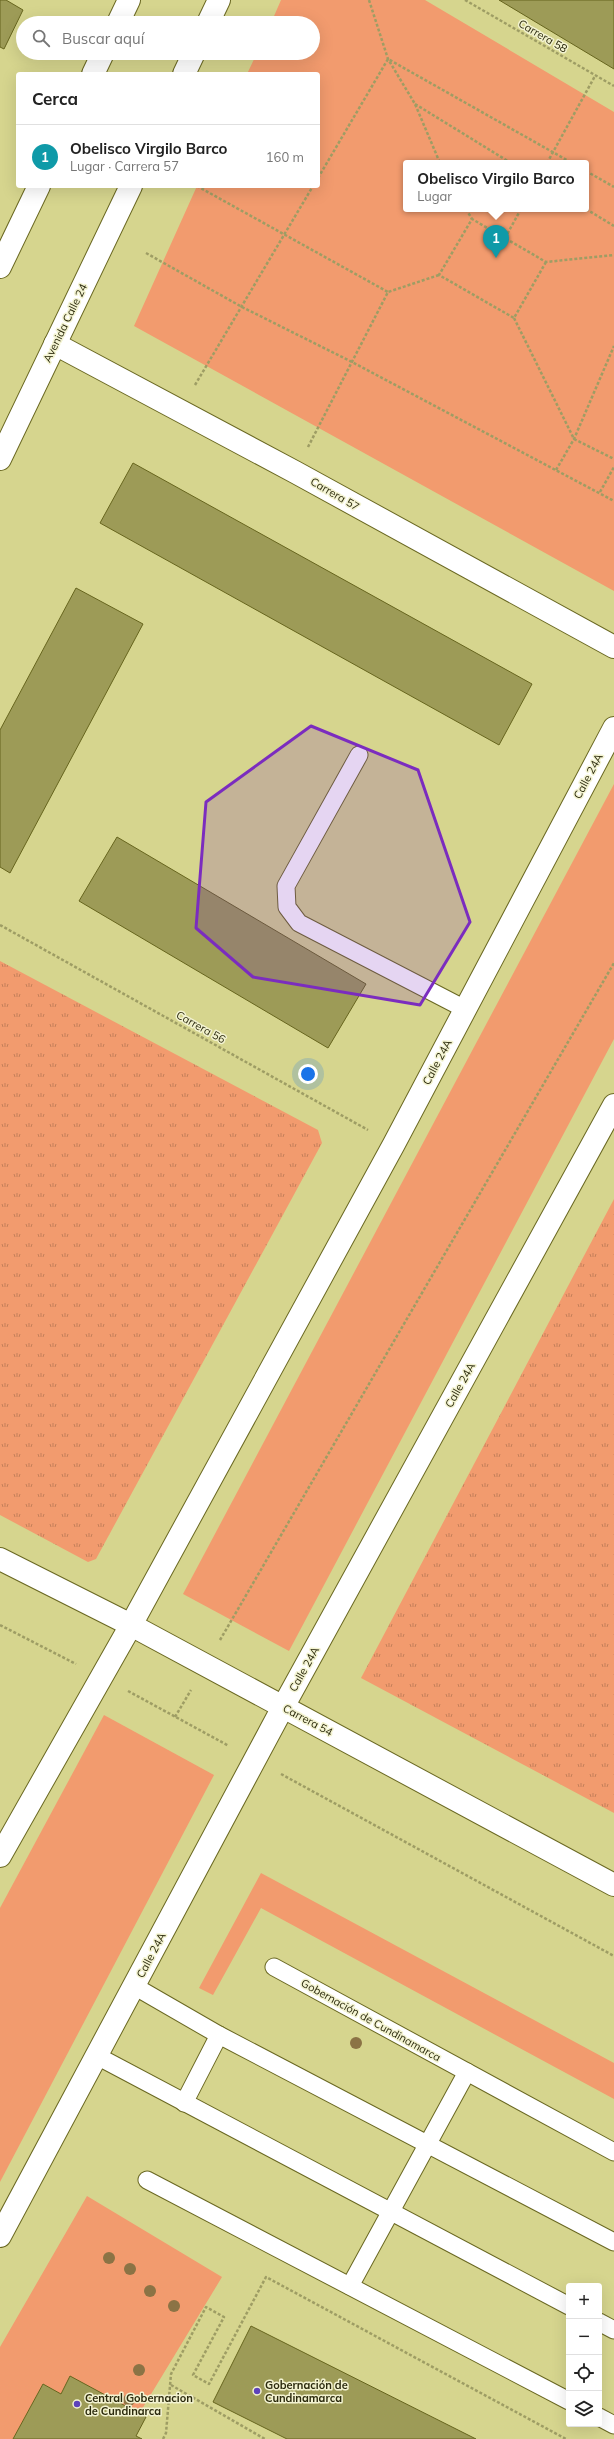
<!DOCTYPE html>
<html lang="es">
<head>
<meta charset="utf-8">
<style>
	body { margin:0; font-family:Mulish,sans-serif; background:#f6f6f6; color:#222 }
	.controls { position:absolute; right:12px; bottom:12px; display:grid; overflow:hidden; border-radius:4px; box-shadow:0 4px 16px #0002 }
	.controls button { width:36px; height:36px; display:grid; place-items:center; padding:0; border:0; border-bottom:1px solid #e0e0e0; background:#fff; color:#222; font:20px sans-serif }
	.you { position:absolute; left:308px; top:1074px; width:14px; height:14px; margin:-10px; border:3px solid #fff; border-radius:50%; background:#1a73e8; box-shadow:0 0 0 6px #1a73e833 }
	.badge { display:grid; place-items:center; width:26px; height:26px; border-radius:50%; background:#b45309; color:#fff; font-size:13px; font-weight:700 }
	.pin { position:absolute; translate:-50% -33px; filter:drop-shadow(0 1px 2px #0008) }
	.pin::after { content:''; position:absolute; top:21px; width:14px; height:12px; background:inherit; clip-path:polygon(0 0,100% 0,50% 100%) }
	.popup { position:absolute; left:403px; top:160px; width:186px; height:52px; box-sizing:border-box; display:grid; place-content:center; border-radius:4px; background:#fff; filter:drop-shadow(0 1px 3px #0005); font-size:13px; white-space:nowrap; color:#767676 }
	.popup b { font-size:15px; color:#222 }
	.popup::after { content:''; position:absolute; left:50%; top:100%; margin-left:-8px; border:8px solid transparent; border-top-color:#fff }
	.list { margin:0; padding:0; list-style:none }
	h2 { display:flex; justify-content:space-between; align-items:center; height:52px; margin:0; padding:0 16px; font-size:17px }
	h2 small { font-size:13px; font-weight:400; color:#767676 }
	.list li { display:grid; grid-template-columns:26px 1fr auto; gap:12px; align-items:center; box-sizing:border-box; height:64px; padding:0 16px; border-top:1px solid #e0e0e0 }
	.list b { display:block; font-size:15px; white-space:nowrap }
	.list p { margin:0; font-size:13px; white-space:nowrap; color:#767676 }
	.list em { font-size:13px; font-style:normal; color:#767676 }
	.icon { flex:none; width:22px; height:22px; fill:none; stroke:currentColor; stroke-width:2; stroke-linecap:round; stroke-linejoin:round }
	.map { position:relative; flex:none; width:614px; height:2439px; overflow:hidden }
	.search { position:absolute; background:#fff; box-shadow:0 4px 16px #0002; left:16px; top:16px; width:304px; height:44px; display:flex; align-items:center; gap:10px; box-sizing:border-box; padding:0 14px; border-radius:22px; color:#767676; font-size:15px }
	.panel { position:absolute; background:#fff; box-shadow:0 4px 16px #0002; left:16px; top:72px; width:304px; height:116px; border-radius:4px }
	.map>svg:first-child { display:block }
	.grass { fill:url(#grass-tufts) }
	.park { fill:#f29b6e; fill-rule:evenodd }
	.building { fill:#9d9b57; stroke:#67651e }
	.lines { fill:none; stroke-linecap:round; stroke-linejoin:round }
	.lane-casing { stroke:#6a6822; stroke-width:19 }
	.street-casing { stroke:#6a6822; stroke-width:24 }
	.secondary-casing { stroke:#6a6822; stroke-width:24 }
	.path { stroke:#9e9d64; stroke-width:2.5; stroke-dasharray:3 2; stroke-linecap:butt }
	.lane { stroke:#fff; stroke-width:17 }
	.street { stroke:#fff; stroke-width:22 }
	.secondary { stroke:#fff; stroke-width:22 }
	.tree { fill:#8b7345 }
	.marked { fill:#7b2cbf; fill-opacity:0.2; stroke:#7b2cbf; stroke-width:3; stroke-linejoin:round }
	.poi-dot { fill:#5d43bb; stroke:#f3f3d1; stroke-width:1.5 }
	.labels { text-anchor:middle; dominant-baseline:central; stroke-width:3; stroke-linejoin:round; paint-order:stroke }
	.street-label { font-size:11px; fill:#2b2a0d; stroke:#f3f3d1 }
	.poi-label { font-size:11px; font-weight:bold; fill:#2b2a0d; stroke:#f3f3d1; text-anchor:start }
</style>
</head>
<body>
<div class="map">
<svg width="614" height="2439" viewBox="0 0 614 2439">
	<defs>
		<pattern id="grass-tufts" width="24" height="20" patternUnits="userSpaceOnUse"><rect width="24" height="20" fill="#f29b6e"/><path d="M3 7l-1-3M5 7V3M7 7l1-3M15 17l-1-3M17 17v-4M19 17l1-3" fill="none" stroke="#c47f59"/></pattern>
	</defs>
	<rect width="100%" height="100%" fill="#d6d58e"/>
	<g class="grass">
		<polygon points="0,961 318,1130 322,1143 96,1559 88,1562 0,1515"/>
		<polygon points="614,1199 614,1813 361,1678"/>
	</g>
	<g class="park">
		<path d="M 281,0 L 425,0 L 614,112 L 614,591 L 134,326 L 197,186 L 318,186 L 318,74 L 247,74 L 257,53 L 313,53 L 313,23 L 271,23 ZM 406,163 L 586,163 L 586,209 L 406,209 Z"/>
		<polygon points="614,784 614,1039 289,1651 183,1594"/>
		<polygon points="104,1715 214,1775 0,2182 0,1908"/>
		<polygon points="261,1873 614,2063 614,2099 261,1908 213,1995 199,1988"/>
		<polygon points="87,2196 222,2277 139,2414 70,2377 61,2394 43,2384 13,2439 0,2439 0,2347"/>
	</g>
	<g class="building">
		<polygon points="0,0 6,0 23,10 4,49 0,47"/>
		<polygon points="499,0 614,0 614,69"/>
		<polygon points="133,463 532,684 499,745 100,523"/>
		<polygon points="76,588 143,624 10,873 0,867 0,730"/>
		<polygon points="117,837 366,984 328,1048 79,901"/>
		<polygon points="251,2326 476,2439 287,2439 213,2402"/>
		<polygon points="70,2376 146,2417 136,2436 142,2439 13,2439 43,2384 61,2394"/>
	</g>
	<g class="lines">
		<defs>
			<g id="lane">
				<polyline points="359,755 286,886 287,907 299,923 465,1009"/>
				<polyline points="274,1967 614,2152"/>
				<polyline points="134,1986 219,2035 614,2242"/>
				<polyline points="97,2056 569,2306"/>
				<polyline points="184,2103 219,2035"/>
				<polyline points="147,2180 569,2401"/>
				<polyline points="350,2286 467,2072"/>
				<polyline points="599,2322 614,2330"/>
				<polyline points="599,2417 614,2425"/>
			</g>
			<g id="street">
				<polyline points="55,344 295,472 614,647"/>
				<polyline points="0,1559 131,1625 614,1885"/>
				<polyline points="0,1856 131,1625 394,1144 614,728"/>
				<polyline points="0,2236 283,1707 614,1105"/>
			</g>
			<g id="secondary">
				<polyline points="118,23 129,0"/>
				<polyline points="208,23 219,0"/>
				<polyline points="93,74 103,53"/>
				<polyline points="184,74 194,53"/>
				<polyline points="0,267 39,186"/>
				<polyline points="0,459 131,186"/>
			</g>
		</defs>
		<use href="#lane" class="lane-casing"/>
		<use href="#street" class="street-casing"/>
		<use href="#secondary" class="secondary-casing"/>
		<g class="path">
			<polyline points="369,0 388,59 415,104 440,163"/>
			<polyline points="465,0 614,86"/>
			<polyline points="415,104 511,163"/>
			<polyline points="547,163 595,76"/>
			<polyline points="586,171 614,187"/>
			<polyline points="318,178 388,59 572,163"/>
			<polyline points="197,186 388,292"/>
			<polyline points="466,209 472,219"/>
			<polyline points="586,209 614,226"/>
			<polyline points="505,238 521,209"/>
			<polyline points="146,253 242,307 352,362 614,501"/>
			<polyline points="546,262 514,318 439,275 472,219 546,262 614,255"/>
			<polyline points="514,318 574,439 614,459"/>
			<polyline points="195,385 313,186"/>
			<polyline points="308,447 388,292 439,275"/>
			<polyline points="556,470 574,439 614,346"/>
			<polyline points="600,492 614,467"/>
			<polyline points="0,925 368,1130"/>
			<polyline points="0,1625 76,1664"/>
			<polyline points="220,1640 614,963"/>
			<polyline points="128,1691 229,1746"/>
			<polyline points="175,1717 191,1690"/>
			<polyline points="281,1774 614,1956"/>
			<polyline points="171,2385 265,2439"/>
			<polyline points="163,2439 166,2433 171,2374 206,2307 224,2317 193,2375 209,2384 266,2277 566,2439"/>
		</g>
		<use href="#lane" class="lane"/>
		<use href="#street" class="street"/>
		<use href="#secondary" class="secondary"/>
	</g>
	<g class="tree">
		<circle cx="356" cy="2043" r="6"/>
		<circle cx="109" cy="2258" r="6"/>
		<circle cx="130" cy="2269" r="6"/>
		<circle cx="150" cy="2291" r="6"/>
		<circle cx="174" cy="2306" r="6"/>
		<circle cx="139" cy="2370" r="6"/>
		<circle cx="129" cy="2400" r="6"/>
	</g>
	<path class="marked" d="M 311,726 L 418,770 L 470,922 L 420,1005 L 253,977 L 196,928 L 206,802 Z"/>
	<g class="poi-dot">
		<circle cx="257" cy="2391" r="4"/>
		<circle cx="77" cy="2404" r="4"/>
	</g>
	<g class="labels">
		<g class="street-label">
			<text transform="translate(543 36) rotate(30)">Carrera 58</text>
			<text transform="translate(65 323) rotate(-64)">Avenida Calle 24</text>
			<text transform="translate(335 494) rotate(30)">Carrera 57</text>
			<text transform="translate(588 776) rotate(-62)">Calle 24A</text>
			<text transform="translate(201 1027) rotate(29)">Carrera 56</text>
			<text transform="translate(437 1062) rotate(-62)">Calle 24A</text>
			<text transform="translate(460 1385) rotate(-61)">Calle 24A</text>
			<text transform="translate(304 1669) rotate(-61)">Calle 24A</text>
			<text transform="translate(308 1720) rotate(28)">Carrera 54</text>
			<text transform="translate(151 1955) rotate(-62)">Calle 24A</text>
			<text transform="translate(371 2020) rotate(29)">Gobernación de Cundinamarca</text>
		</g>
		<g class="poi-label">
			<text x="265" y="2385">Gobernación de<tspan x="265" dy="13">Cundinamarca</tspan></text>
			<text x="85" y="2398">Central Gobernacion<tspan x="85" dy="13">de Cundinarca</tspan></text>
		</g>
	</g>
</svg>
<div class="controls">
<button>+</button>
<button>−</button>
<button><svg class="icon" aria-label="locate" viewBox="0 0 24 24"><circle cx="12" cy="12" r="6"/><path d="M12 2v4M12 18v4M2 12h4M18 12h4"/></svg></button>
<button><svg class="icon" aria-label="layers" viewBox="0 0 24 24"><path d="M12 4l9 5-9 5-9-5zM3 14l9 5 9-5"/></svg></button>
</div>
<div class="you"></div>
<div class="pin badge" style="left:496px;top:258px;background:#0f9aa8">1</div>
<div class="popup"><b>Obelisco Virgilo Barco</b>Lugar</div>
<div class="search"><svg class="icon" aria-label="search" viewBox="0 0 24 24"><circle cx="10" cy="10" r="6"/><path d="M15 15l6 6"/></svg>Buscar aquí</div>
<section class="panel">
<h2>Cerca<small></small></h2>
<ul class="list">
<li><span class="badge" style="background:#0f9aa8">1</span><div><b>Obelisco Virgilo Barco</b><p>Lugar · Carrera 57</p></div><em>160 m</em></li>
</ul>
</section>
</div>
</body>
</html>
